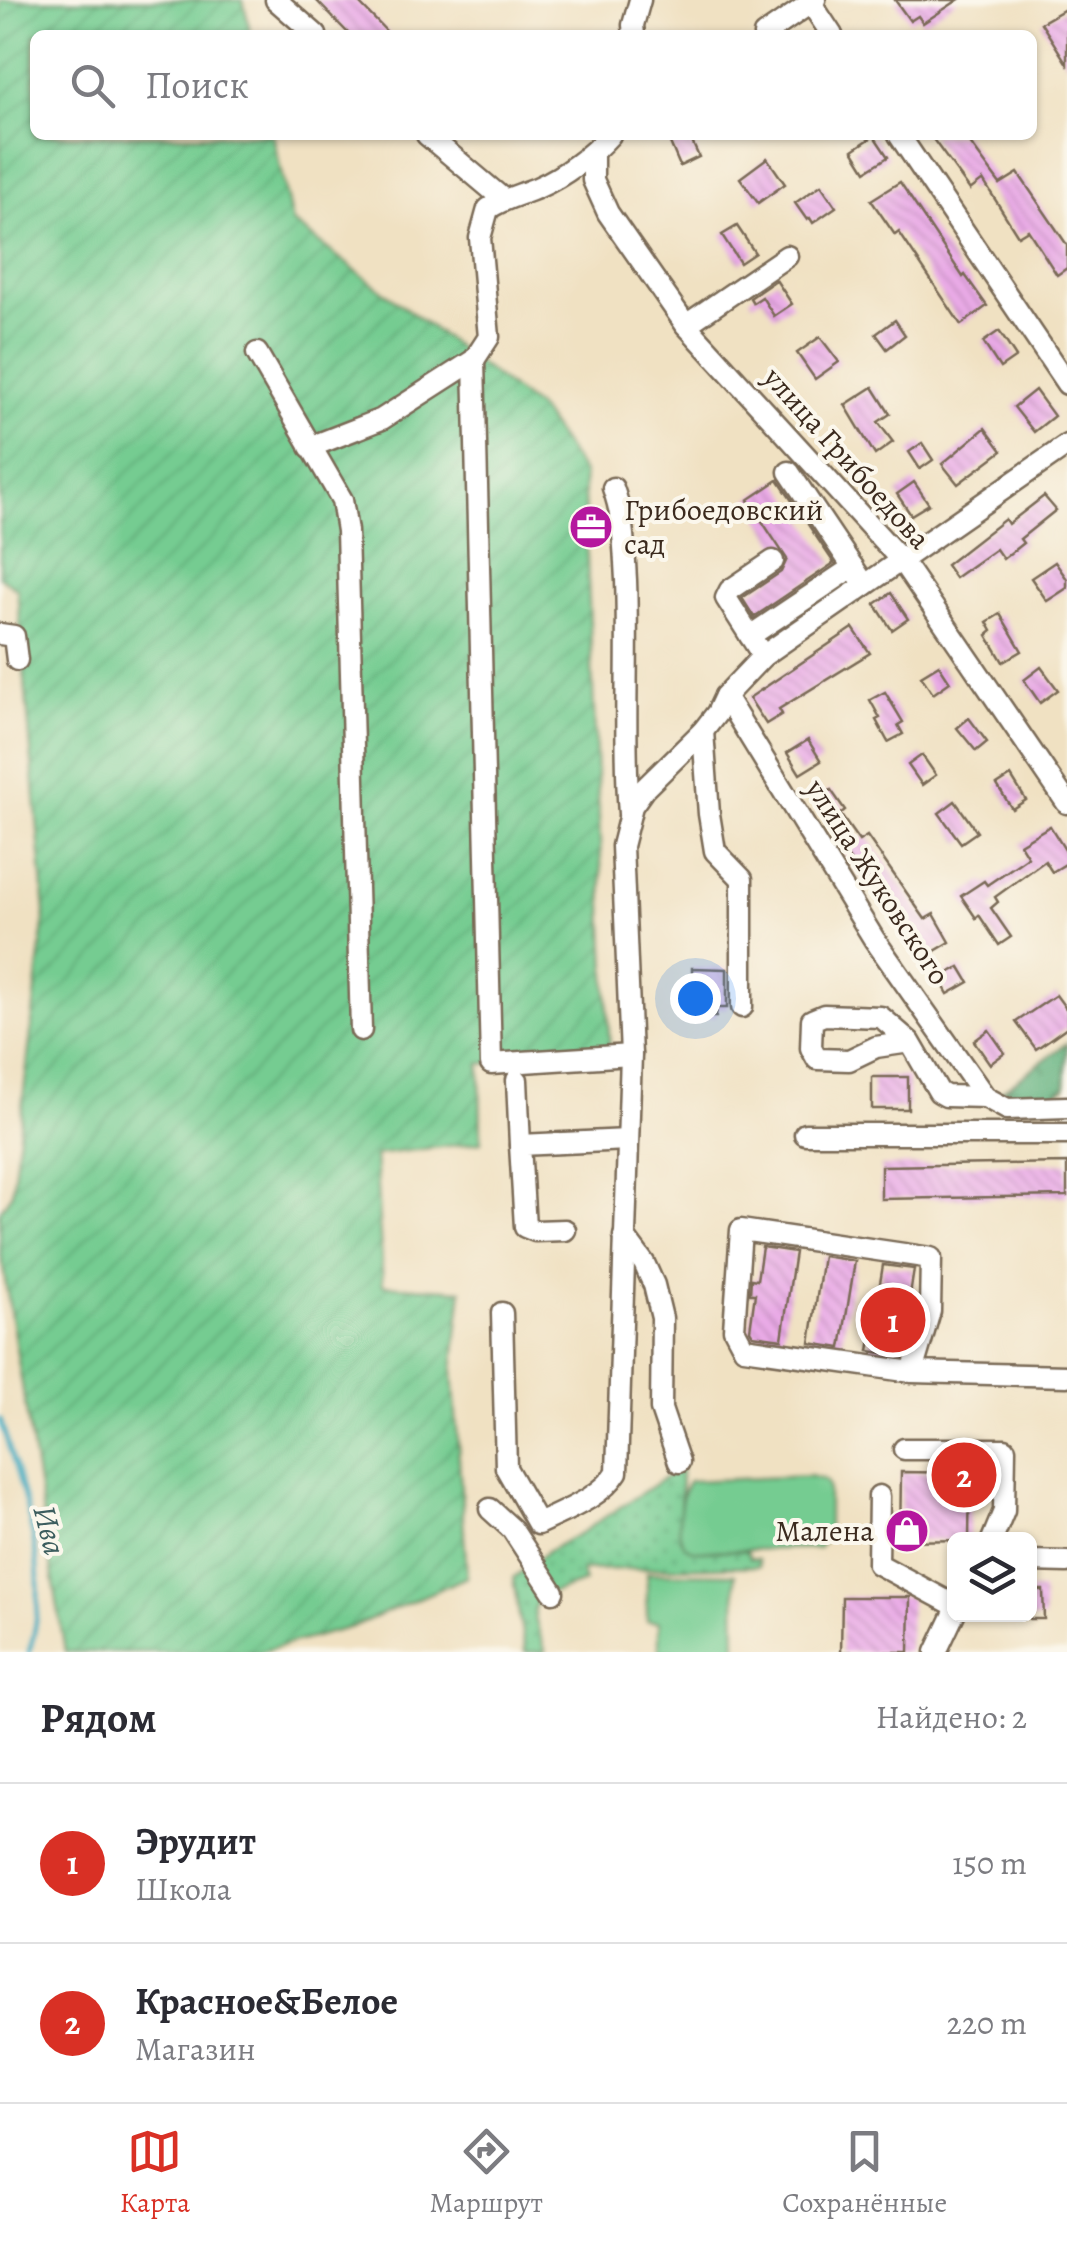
<!DOCTYPE html>
<html lang="ru">
<head>
<meta charset="utf-8">
<style>
	body { margin:0; font-family:Alegreya,serif; background:#f2f2f3; color:#2b2b33 }
	.controls { position:absolute; right:30px; bottom:30px; display:grid; overflow:hidden; border-radius:15px; box-shadow:0 2px 8px #0004 }
	.controls button { width:90px; height:90px; display:grid; place-items:center; padding:0; border:0; border-bottom:2px solid #e1e1e2; background:#fff; color:#2b2b33; font:50px sans-serif }
	.you { position:absolute; left:695px; top:998px; width:35px; height:35px; margin:-25px; border:8px solid #fff; border-radius:50%; background:#1a73e8; box-shadow:0 0 0 15px #1a73e833 }
	.badge { display:grid; place-items:center; width:65px; height:65px; border-radius:50%; background:#d93025; color:#fff; font-size:32px; font-weight:700 }
	.pin { position:absolute; translate:-50% -50%; border:5px solid #fff; box-shadow:0 2px 10px #0006 }
	.list { margin:0; padding:0; list-style:none }
	h2 { display:flex; justify-content:space-between; align-items:center; height:130px; margin:0; padding:0 40px; font-size:42px }
	h2 small { font-size:32px; font-weight:400; color:#7c7c81 }
	.list li { display:grid; grid-template-columns:65px 1fr auto; gap:30px; align-items:center; box-sizing:border-box; height:160px; padding:0 40px; border-top:2px solid #e1e1e2 }
	.list b { display:block; font-size:38px; white-space:nowrap }
	.list p { margin:0; font-size:32px; white-space:nowrap; color:#7c7c81 }
	.list em { font-size:32px; font-style:normal; color:#7c7c81 }
	.icon { flex:none; width:55px; height:55px; fill:none; stroke:currentColor; stroke-width:2; stroke-linecap:round; stroke-linejoin:round }
	.map { position:relative; flex:none; width:1067px; height:1652px; overflow:hidden }
	.search { position:absolute; background:#fff; box-shadow:0 2px 8px #0004; left:30px; right:30px; top:30px; height:110px; display:flex; align-items:center; gap:25px; box-sizing:border-box; padding:0 35px; border-radius:15px; color:#7c7c81; font-size:38px }
	.sheet { height:450px; background:#fff }
	nav { display:flex; justify-content:space-around; align-items:center; box-sizing:border-box; height:140px; border-top:2px solid #e1e1e2; background:#fff; font-size:28px; color:#7c7c81 }
	nav a { display:grid; justify-items:center; gap:5px }
	nav .on { color:#d93025 }
	.map>svg:first-child { display:block }
	.grass { fill:url(#grass-dots); stroke:#587b58; stroke-width:2.5 }
	.forest { fill:url(#forest-crowns); stroke:#4d6d4c; stroke-width:2.5 }
	.garden { fill:url(#garden-furrows); stroke:#587b58; stroke-width:2.5 }
	.pitch { fill:#74cc91; stroke:#587b58; stroke-width:2.5 }
	.lines { fill:none; stroke-linecap:round; stroke-linejoin:round }
	.stream { stroke:#3da9bd; stroke-width:5 }
	.building { fill:url(#building-back-hatch) }
	.minor-casing { stroke:#7a6a57; stroke-width:25 }
	.minor { stroke:#fff; stroke-width:20 }
	.labels { text-anchor:middle; dominant-baseline:central; stroke-width:8; stroke-linejoin:round; paint-order:stroke }
	.street-label { font-size:30px; fill:#3b2a1e; stroke:#fbf7ec }
	.poi-label { font-size:30px; fill:#3b2a1e; stroke:#fbf7ec; text-anchor:start }
	.water-label { font-size:32px; font-style:italic; fill:#3c5d5e; stroke:#fbf7ec }
</style>
</head>
<body>
<div class="map">
<svg width="1067" height="1652" viewBox="0 0 1067 1652">
	<defs>
		<pattern id="grass-dots" width="8" height="8" patternUnits="userSpaceOnUse" patternTransform="scale(2.5)"><rect width="8" height="8" fill="#74cc91"/><path d="M2 2h.1M6 6h.1" fill="none" stroke="#65af7d" stroke-width="1.8" stroke-linecap="round"/></pattern>
		<pattern id="forest-crowns" width="20" height="18" patternUnits="userSpaceOnUse" patternTransform="scale(2.5)"><rect width="20" height="18" fill="#5fb07b"/><path d="M2 6a3 3 0 1 1 6 0M12 15a3 3 0 1 1 6 0" fill="none" stroke="#508f64"/></pattern>
		<pattern id="garden-furrows" width="10" height="10" patternUnits="userSpaceOnUse" patternTransform="scale(2.5)"><rect width="10" height="10" fill="#74cc91"/><path d="M-1 1l2-2M0 10L10 0M9 11l2-2" fill="none" stroke="#65af7d"/></pattern>
		<pattern id="building-back-hatch" width="6" height="6" patternUnits="userSpaceOnUse" patternTransform="scale(2.5)"><rect width="6" height="6" fill="#e9aae6"/><path d="M-1 5l2 2M0 0l6 6M5-1l2 2" fill="none" stroke="#c992c5"/></pattern>
	</defs>
	<rect width="100%" height="100%" fill="#fbf7ec"/>
	<filter id="ink" filterUnits="userSpaceOnUse"><feTurbulence type="fractalNoise" baseFrequency=".01" numOctaves="2"/><feDisplacementMap in="SourceGraphic" scale="20" xChannelSelector="R" yChannelSelector="G"/><feConvolveMatrix kernelMatrix="1 2 1 2 8 2 1 2 1" color-interpolation-filters="sRGB"/></filter>
	<filter id="wash" filterUnits="userSpaceOnUse"><feTurbulence type="fractalNoise" baseFrequency=".0048" numOctaves="4" result="noise"/><feDisplacementMap in="SourceGraphic" scale="40" xChannelSelector="R" yChannelSelector="G"/><feGaussianBlur stdDeviation="2.25" result="paint"/><feColorMatrix in="noise" values="0 0 0 0 0 0 0 0 0 0 0 0 0 0 0 0 0 1.4 0 .05"/><feComposite in="paint" operator="in"/></filter>
	<g filter="url(#wash)">
		<rect width="100%" height="100%" fill="#f0e1c2"/>
		<path class="grass" d="M 681,1467 L 680,1539 L 699,1551 L 746,1550 L 750,1558 L 758,1559 L 759,1566 L 581,1570 L 585,1582 C 530,1600 525,1594 546,1652 L 525,1652 L 513,1578 L 548,1551 L 584,1531 Z"/>
		<path class="forest" d="M 1067,1043 L 1065,1088 C 1037,1105 1030,1106 1000,1092 Z"/>
		<polygon class="garden" points="0,0 243,0 251,35 35,35 35,135 273,135 292,222 540,410 583,473 610,1055 480,1064 481,1142 375,1155 383,1285 462,1290 453,1370 467,1577 352,1627 258,1652 65,1652 0,1249 0,1211 12,1193 45,913 17,589 0,577"/>
		<g class="pitch">
			<path d="M 810,1476 L 825,1480 L 828,1485 L 828,1536 L 818,1548 L 699,1551 C 693,1550 688,1550 684,1545 C 675,1534 680,1490 689,1481 Z"/>
			<polygon points="647,1573 735,1574 736,1652 659,1652 659,1622 647,1621"/>
		</g>
		<g class="lines">
			<path class="stream" d="M 0,1419 C 23,1493 54,1575 29,1652"/>
		</g>
		<g id="blocks">
			<g class="building">
				<polygon points="316,0 356,0 390,35 350,35"/>
				<polygon points="895,0 958,0 923,23 918,16 910,21"/>
				<polygon points="1067,8 1067,64 1041,23"/>
				<polygon points="676,135 689,135 699,157 680,166 668,138"/>
				<polygon points="930,135 964,135 1000,184 1018,173 1067,245 1067,268 1057,275 1028,230 1018,236 983,180 970,190"/>
				<polygon points="874,136 888,157 866,171 853,150"/>
				<polygon points="767,158 785,184 758,203 740,178"/>
				<polygon points="900,182 963,277 965,275 987,306 961,325 899,232 895,235 871,200"/>
				<polygon points="821,185 836,207 813,223 810,218 807,220 795,203"/>
				<polygon points="737,226 755,253 740,263 722,235"/>
				<polygon points="776,280 792,304 774,316 762,297 753,303 750,298"/>
				<polygon points="895,320 905,335 887,349 876,334"/>
				<polygon points="999,331 1016,357 1000,368 983,342"/>
				<polygon points="820,337 839,362 815,379 797,353"/>
				<polygon points="873,387 890,414 878,422 893,442 875,455 845,405"/>
				<polygon points="1035,390 1054,416 1034,432 1014,407"/>
				<polygon points="985,428 1002,451 958,484 942,464"/>
				<polygon points="922,443 933,460 920,469 909,452"/>
				<polygon points="778,480 834,563 754,617 742,598 781,572 787,559 748,500"/>
				<polygon points="914,482 929,504 911,515 897,494"/>
				<polygon points="1044,496 1056,510 1020,539 1023,543 1003,559 996,549 955,578 946,565 1005,519 1008,524"/>
				<polygon points="1055,562 1067,579 1067,588 1047,601 1031,578"/>
				<polygon points="891,593 908,619 892,630 875,604"/>
				<polygon points="1000,614 1022,651 1003,662 987,635 992,631 987,622"/>
				<polygon points="853,628 870,653 779,709 782,714 766,724 749,698"/>
				<polygon points="939,665 950,682 933,694 921,676"/>
				<polygon points="1041,667 1058,690 1040,703 1024,680"/>
				<polygon points="885,692 903,722 898,725 903,734 888,742 876,720 880,718 870,700"/>
				<polygon points="969,718 987,742 976,751 957,728"/>
				<polygon points="808,740 821,761 800,774 787,753"/>
				<polygon points="922,755 936,775 922,785 908,765"/>
				<polygon points="1011,776 1026,800 1012,809 997,785"/>
				<polygon points="831,790 845,810 840,814 859,841 867,836 925,919 934,914 950,942 923,958 872,879 865,883 838,843 842,841 815,800"/>
				<polygon points="955,801 977,832 961,843 939,813"/>
				<polygon points="1050,826 1067,853 1067,863 1052,872 1045,861 995,897 998,902 991,908 1011,937 999,945 979,915 976,918 961,896 984,881 987,885 1028,857 1020,844"/>
				<polygon points="960,967 969,982 948,994 939,978"/>
				<polygon points="692,968 727,969 727,1008 717,1008 716,1017 692,1017"/>
				<polygon points="1056,995 1067,1010 1067,1027 1036,1049 1016,1022"/>
				<polygon points="989,1030 1005,1053 990,1064 974,1041"/>
				<rect x="872" y="1077" width="36" height="32"/>
				<polygon points="1067,1163 1067,1196 881,1199 881,1166"/>
				<polygon points="762,1247 795,1252 782,1339 753,1335 750,1330 755,1294 750,1294 751,1279 757,1280"/>
				<polygon points="823,1256 855,1261 841,1348 810,1343"/>
				<polygon points="883,1265 914,1269 909,1302 916,1303 913,1319 907,1318 902,1356 869,1351"/>
				<polygon points="901,1472 970,1473 969,1540 900,1541"/>
				<polygon points="1030,1590 1043,1590 1044,1619 1030,1619"/>
				<polygon points="842,1597 910,1597 909,1652 841,1652"/>
			</g>
		</g>
	</g>
	<g filter="url(#ink)">
		<use href="#blocks" fill-opacity="0" stroke="#7a6a57" stroke-width="2.5"/>
		<g class="lines">
			<defs>
				<g id="minor">
					<polyline points="276,0 316,35"/>
					<polyline points="811,3 832,35"/>
					<polyline points="634,35 633,25 640,0"/>
					<polyline points="764,35 815,0"/>
					<polyline points="427,135 503,199"/>
					<polyline points="899,135 1067,384"/>
					<polyline points="593,153 593,180 608,213 686,325 901,560 1067,803"/>
					<polyline points="686,325 787,256"/>
					<polyline points="257,353 342,500 347,531 361,1030"/>
					<polyline points="474,360 491,1064 631,1055"/>
					<path d="M 310,447 L 382,419 L 474,360 L 489,337 L 480,238 L 488,209 C 504,198 521,195 539,187 C 564,176 592,155 610,135"/>
					<polyline points="789,472 865,585"/>
					<path d="M 613,488 C 624,518 624,548 626,580 C 629,658 623,736 629,814"/>
					<polyline points="0,634 14,636 17,660"/>
					<polyline points="750,636 853,567"/>
					<polyline points="763,656 726,598 730,590 773,561"/>
					<polyline points="725,696 874,939 985,1097 1007,1109 1067,1107"/>
					<polyline points="703,731 709,814 715,851 742,879 742,1007"/>
					<polyline points="910,1042 876,1047 849,1060 817,1059 811,1048 812,1020 824,1015 881,1017 910,1042 939,1092 946,1096 985,1097"/>
					<polyline points="517,1080 520,1145"/>
					<polyline points="805,1134 1067,1134"/>
					<polyline points="565,1230 535,1231 525,1227 520,1145 628,1140"/>
					<polyline points="624,1236 644,1263 654,1285 662,1318 661,1409 679,1462"/>
					<path d="M 502,1313 L 506,1468 L 538,1524 C 564,1511 601,1498 617,1472 L 631,1055 L 622,846 L 632,806 L 644,789 L 703,731 L 717,713 L 725,696 L 763,656 L 1067,445"/>
					<polyline points="912,1372 930,1311 931,1258 741,1230 734,1329 744,1348 912,1372 1067,1376"/>
					<polyline points="904,1449 1005,1449 1004,1511 992,1540"/>
					<polyline points="879,1496 878,1564 954,1605"/>
					<polyline points="490,1509 512,1529 553,1592"/>
					<polyline points="1030,1561 1067,1562"/>
					<polyline points="936,1652 954,1614"/>
				</g>
			</defs>
			<use href="#minor" class="minor-casing"/>
			<use href="#minor" class="minor"/>
		</g>
	</g>
	<defs>
		<symbol id="office-disc" viewBox="-11 -11 22 22"><circle r="9.5" fill="#b5179e" stroke="#fbf7ec"/><path d="M-6-3h4V-5.5h4V-3h4V5H-6ZM-1-4.5V-3h2v-1.5ZM-6 0V1H6V0Z" fill="#fff"/></symbol>
		<symbol id="shop-disc" viewBox="-11 -11 22 22"><circle r="9.5" fill="#b5179e" stroke="#fbf7ec"/><path d="M-5-2.5h2.3a2.7 3.5 0 0 1 5.4 0H5L5.5 6h-11ZM-1.5-2.5h3a1.5 2.3 0 0 0-3 0Z" fill="#fff"/></symbol>
	</defs>
	<g fill-rule="evenodd">
		<use href="#office-disc" x="566" y="502" width="50" height="50"/>
		<use href="#shop-disc" x="882" y="1506" width="50" height="50"/>
	</g>
	<g class="labels">
		<g class="street-label">
			<text transform="translate(847 458) rotate(48)">улица Грибоедова</text>
			<text transform="translate(878 882) rotate(57)">улица Жуковского</text>
		</g>
		<g class="poi-label">
			<text x="624" y="510">Грибоедовский<tspan x="624" dy="34">сад</tspan></text>
			<text x="874" y="1531" text-anchor="end">Малена</text>
		</g>
		<g class="water-label">
			<text transform="translate(50 1530) rotate(76)">Ива</text>
		</g>
	</g>
</svg>
<div class="controls">
<button><svg class="icon" aria-label="layers" viewBox="0 0 24 24"><path d="M12 4l9 5-9 5-9-5zM3 14l9 5 9-5"/></svg></button>
</div>
<div class="you"></div>
<div class="pin badge" style="left:893px;top:1320px">1</div>
<div class="pin badge" style="left:964px;top:1475px">2</div>
<div class="search"><svg class="icon" aria-label="search" viewBox="0 0 24 24"><circle cx="10" cy="10" r="6"/><path d="M15 15l6 6"/></svg>Поиск</div>
</div>
<section class="sheet">
<h2>Рядом<small>Найдено: 2</small></h2>
<ul class="list">
<li><span class="badge">1</span><div><b>Эрудит</b><p>Школа</p></div><em>150 m</em></li>
<li><span class="badge">2</span><div><b>Красное&amp;Белое</b><p>Магазин</p></div><em>220 m</em></li>
</ul>
</section>
<nav>
<a class="on"><svg class="icon" aria-label="map" viewBox="0 0 24 24"><path d="M3 6l6-2 6 2 6-2v14l-6 2-6-2-6 2zM9 4v14M15 6v14"/></svg>Карта</a>
<a><svg class="icon" aria-label="directions" viewBox="0 0 24 24"><path d="M12 3l9 9-9 9-9-9zM9 14v-3h6M13 9l2 2-2 2"/></svg>Маршрут</a>
<a><svg class="icon" aria-label="saved" viewBox="0 0 24 24"><path d="M7 4h10v16l-5-4-5 4z"/></svg>Сохранённые</a>
</nav>
</body>
</html>
